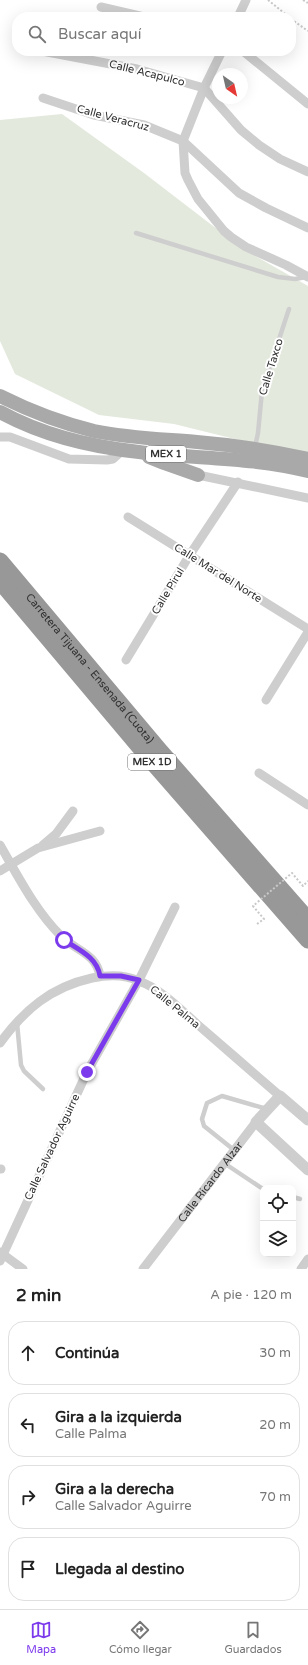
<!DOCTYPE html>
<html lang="es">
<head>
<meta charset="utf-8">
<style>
	body { margin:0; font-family:"Varela Round",sans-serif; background:#f2f2f2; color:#222 }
	.controls { position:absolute; right:12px; bottom:12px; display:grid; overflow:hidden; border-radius:8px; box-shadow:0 4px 16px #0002 }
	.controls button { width:36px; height:36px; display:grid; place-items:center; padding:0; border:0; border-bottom:1px solid #e0e0e0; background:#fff; color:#222; font:20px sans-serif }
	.compass { position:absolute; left:212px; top:68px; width:36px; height:36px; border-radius:50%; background:#fff; box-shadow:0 4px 16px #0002; rotate:146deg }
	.stop { position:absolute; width:12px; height:12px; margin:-9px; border:3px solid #7c3aed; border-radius:50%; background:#fff }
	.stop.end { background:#7c3aed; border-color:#fff; box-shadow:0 1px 4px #0008 }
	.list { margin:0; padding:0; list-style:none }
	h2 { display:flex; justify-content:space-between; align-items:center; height:52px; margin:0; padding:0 16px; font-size:17px }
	h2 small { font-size:13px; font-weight:400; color:#767676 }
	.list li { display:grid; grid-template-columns:26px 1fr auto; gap:12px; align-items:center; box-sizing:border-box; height:64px; margin:0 8px 8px; padding:0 8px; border:1px solid #e0e0e0; border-radius:16px }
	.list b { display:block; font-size:15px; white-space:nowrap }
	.list p { margin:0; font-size:13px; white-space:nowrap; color:#767676 }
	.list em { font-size:13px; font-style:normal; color:#767676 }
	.icon { flex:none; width:22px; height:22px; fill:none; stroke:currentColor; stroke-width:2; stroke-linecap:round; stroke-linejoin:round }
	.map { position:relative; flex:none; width:308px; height:1269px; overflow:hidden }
	.search { position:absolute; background:#fff; box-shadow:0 4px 16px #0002; left:12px; right:12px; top:12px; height:44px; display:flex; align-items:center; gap:10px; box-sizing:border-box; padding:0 14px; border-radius:16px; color:#767676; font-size:15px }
	.sheet { height:340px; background:#fff }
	nav { display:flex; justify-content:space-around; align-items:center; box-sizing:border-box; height:56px; border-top:1px solid #e0e0e0; background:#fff; font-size:11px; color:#767676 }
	nav a { display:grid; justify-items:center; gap:2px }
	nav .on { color:#7c3aed }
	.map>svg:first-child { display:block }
	.green { fill:#e3e9dd }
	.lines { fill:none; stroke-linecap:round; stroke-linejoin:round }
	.path { stroke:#c8c8c8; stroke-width:2; stroke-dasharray:2 2; stroke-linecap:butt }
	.service { stroke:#cecece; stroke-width:4.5 }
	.minor { stroke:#cecece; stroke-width:9 }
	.tertiary { stroke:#cecece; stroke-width:11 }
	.primary { stroke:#a9a9a9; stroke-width:14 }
	.motorway { stroke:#989898; stroke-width:17 }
	.path-bridge { stroke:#c8c8c8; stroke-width:2; stroke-dasharray:2 2; stroke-linecap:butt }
	.route { stroke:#7c3aed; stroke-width:5 }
	.labels { text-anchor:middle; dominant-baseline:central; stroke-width:4; stroke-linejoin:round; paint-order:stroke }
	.shield { fill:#fff; stroke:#6f6f6f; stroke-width:1 }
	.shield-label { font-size:10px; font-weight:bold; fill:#313131 }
	.street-label { font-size:11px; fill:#313131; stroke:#fff }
</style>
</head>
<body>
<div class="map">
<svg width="308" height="1269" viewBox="0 0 308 1269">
	<rect width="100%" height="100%" fill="#fff"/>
	<polygon class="green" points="62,114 144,173 243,249 308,286 308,457 174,424 99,415 15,374 0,341 0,120"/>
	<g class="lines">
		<g class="path">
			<polyline points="268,0 289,17"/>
			<polyline points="303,0 308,3"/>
			<polyline points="291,19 308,31"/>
		</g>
		<g class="service">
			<polyline points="136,233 278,277 295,279 306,277"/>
			<polyline points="255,447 258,433 262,391 289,309"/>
			<polyline points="17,1023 21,1065 24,1071 43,1089"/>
			<polyline points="234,1150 204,1126 202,1119 207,1103 222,1096 267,1109"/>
			<polyline points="224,1163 263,1189"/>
			<polyline points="293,1197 300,1199"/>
		</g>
		<g class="minor">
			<polyline points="101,7 144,17"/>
			<polyline points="238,17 246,0"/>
			<polyline points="42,51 137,69 204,88 241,130 259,145 280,159 308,172"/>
			<polyline points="222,51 204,88 183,141 185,173 188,180 198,199 224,231 231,237 246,247 286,265 308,277"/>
			<polyline points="243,51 308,104"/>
			<polyline points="43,98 94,115 144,125 183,141 239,193 266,208 308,228"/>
			<polyline points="0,437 10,437 69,459 107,460 113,459 123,450"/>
			<polyline points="198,475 308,498"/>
			<polyline points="128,517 308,629"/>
			<polyline points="126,660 189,556 238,482"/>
			<polyline points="266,700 308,632"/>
			<polyline points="259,773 308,805"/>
			<path d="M 0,845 C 18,876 35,910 61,936 C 76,951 96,953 100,976"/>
			<polyline points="43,845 56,834 73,811"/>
			<polyline points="0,871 38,848 100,831"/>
			<path d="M 0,1043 C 24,1010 51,987 92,978 C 107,975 124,974 139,981 C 161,989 180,1009 197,1024 C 225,1048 252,1072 280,1096"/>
			<polyline points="0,1169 1,1169"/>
			<polyline points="0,1252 23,1269"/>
			<polyline points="0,1261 87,1072 139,980 175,907"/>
			<path id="s1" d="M 143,1269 L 256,1122"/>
			<polyline points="301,1269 308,1259"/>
		</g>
		<polyline class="tertiary" points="308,1120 280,1096 256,1122 308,1170"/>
		<g class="primary">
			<path d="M 0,396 C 30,411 61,423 94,431 C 128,438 162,439 197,442 C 234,445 272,451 308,459"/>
			<path d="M 0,412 C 42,435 92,447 139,452 C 196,459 253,457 308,471"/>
			<polyline points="149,457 164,463 198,475"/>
		</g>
		<g class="motorway">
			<path id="s2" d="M 0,561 L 159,750 L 308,920"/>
			<polyline points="0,581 149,758 308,940"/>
		</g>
		<polyline class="path-bridge" points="257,924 264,919 253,906 292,873 303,886 308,881"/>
	</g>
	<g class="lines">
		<path class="route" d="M 64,940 C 79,950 97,957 100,976 L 121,976 L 139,980 L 87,1072"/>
	</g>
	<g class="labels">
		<g class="shield">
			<rect x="146" y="446" width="40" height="16" rx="3"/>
			<rect x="128" y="754" width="48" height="16" rx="3"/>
		</g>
		<g class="shield-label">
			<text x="166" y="454">MEX 1</text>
			<text x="152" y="762">MEX 1D</text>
		</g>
		<g class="street-label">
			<text transform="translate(147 73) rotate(14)">Calle Acapulco</text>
			<text transform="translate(113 118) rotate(15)">Calle Veracruz</text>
			<text transform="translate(271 367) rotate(-73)">Calle Taxco</text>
			<text transform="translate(218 573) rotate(32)">Calle Mar del Norte</text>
			<text transform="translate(168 591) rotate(-59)">Calle Pirul</text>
			<text stroke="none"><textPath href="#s2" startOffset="140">Carretera Tijuana - Ensenada (Cuota)</textPath></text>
			<text transform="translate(175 1007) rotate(39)">Calle Palma</text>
			<text transform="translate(52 1147) rotate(-65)">Calle Salvador Aguirre</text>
			<text stroke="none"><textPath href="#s1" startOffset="110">Calle Ricardo Alzar</textPath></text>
		</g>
	</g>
</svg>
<div class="controls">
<button><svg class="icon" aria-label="locate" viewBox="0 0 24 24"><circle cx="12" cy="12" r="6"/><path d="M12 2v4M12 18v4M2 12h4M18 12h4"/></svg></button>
<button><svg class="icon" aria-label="layers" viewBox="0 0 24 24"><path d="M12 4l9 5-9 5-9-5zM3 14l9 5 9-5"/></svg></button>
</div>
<svg class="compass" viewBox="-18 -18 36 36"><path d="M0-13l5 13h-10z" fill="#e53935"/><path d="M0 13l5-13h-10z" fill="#767676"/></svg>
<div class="stop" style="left:64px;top:940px"></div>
<div class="stop end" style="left:87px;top:1072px"></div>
<div class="search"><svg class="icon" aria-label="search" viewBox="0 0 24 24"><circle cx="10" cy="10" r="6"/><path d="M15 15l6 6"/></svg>Buscar aquí</div>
</div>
<section class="sheet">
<h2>2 min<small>A pie · 120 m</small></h2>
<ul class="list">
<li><svg class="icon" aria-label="ahead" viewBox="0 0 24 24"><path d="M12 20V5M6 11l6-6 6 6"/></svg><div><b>Continúa</b></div><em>30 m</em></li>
<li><svg class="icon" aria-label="left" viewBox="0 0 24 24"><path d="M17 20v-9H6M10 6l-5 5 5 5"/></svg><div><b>Gira a la izquierda</b><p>Calle Palma</p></div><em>20 m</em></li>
<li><svg class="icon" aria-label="right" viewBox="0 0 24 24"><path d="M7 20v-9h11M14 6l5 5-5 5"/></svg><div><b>Gira a la derecha</b><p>Calle Salvador Aguirre</p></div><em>70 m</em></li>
<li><svg class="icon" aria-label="arrive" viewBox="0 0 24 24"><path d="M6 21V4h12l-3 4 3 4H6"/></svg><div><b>Llegada al destino</b></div></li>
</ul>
</section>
<nav>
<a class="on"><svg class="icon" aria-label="map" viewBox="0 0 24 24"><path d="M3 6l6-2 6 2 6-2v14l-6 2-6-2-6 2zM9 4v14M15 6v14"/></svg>Mapa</a>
<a><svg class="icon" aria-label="directions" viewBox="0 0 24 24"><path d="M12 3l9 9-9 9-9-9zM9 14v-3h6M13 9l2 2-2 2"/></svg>Cómo llegar</a>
<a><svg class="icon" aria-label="saved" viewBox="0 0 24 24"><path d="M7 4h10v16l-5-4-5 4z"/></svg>Guardados</a>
</nav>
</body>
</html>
